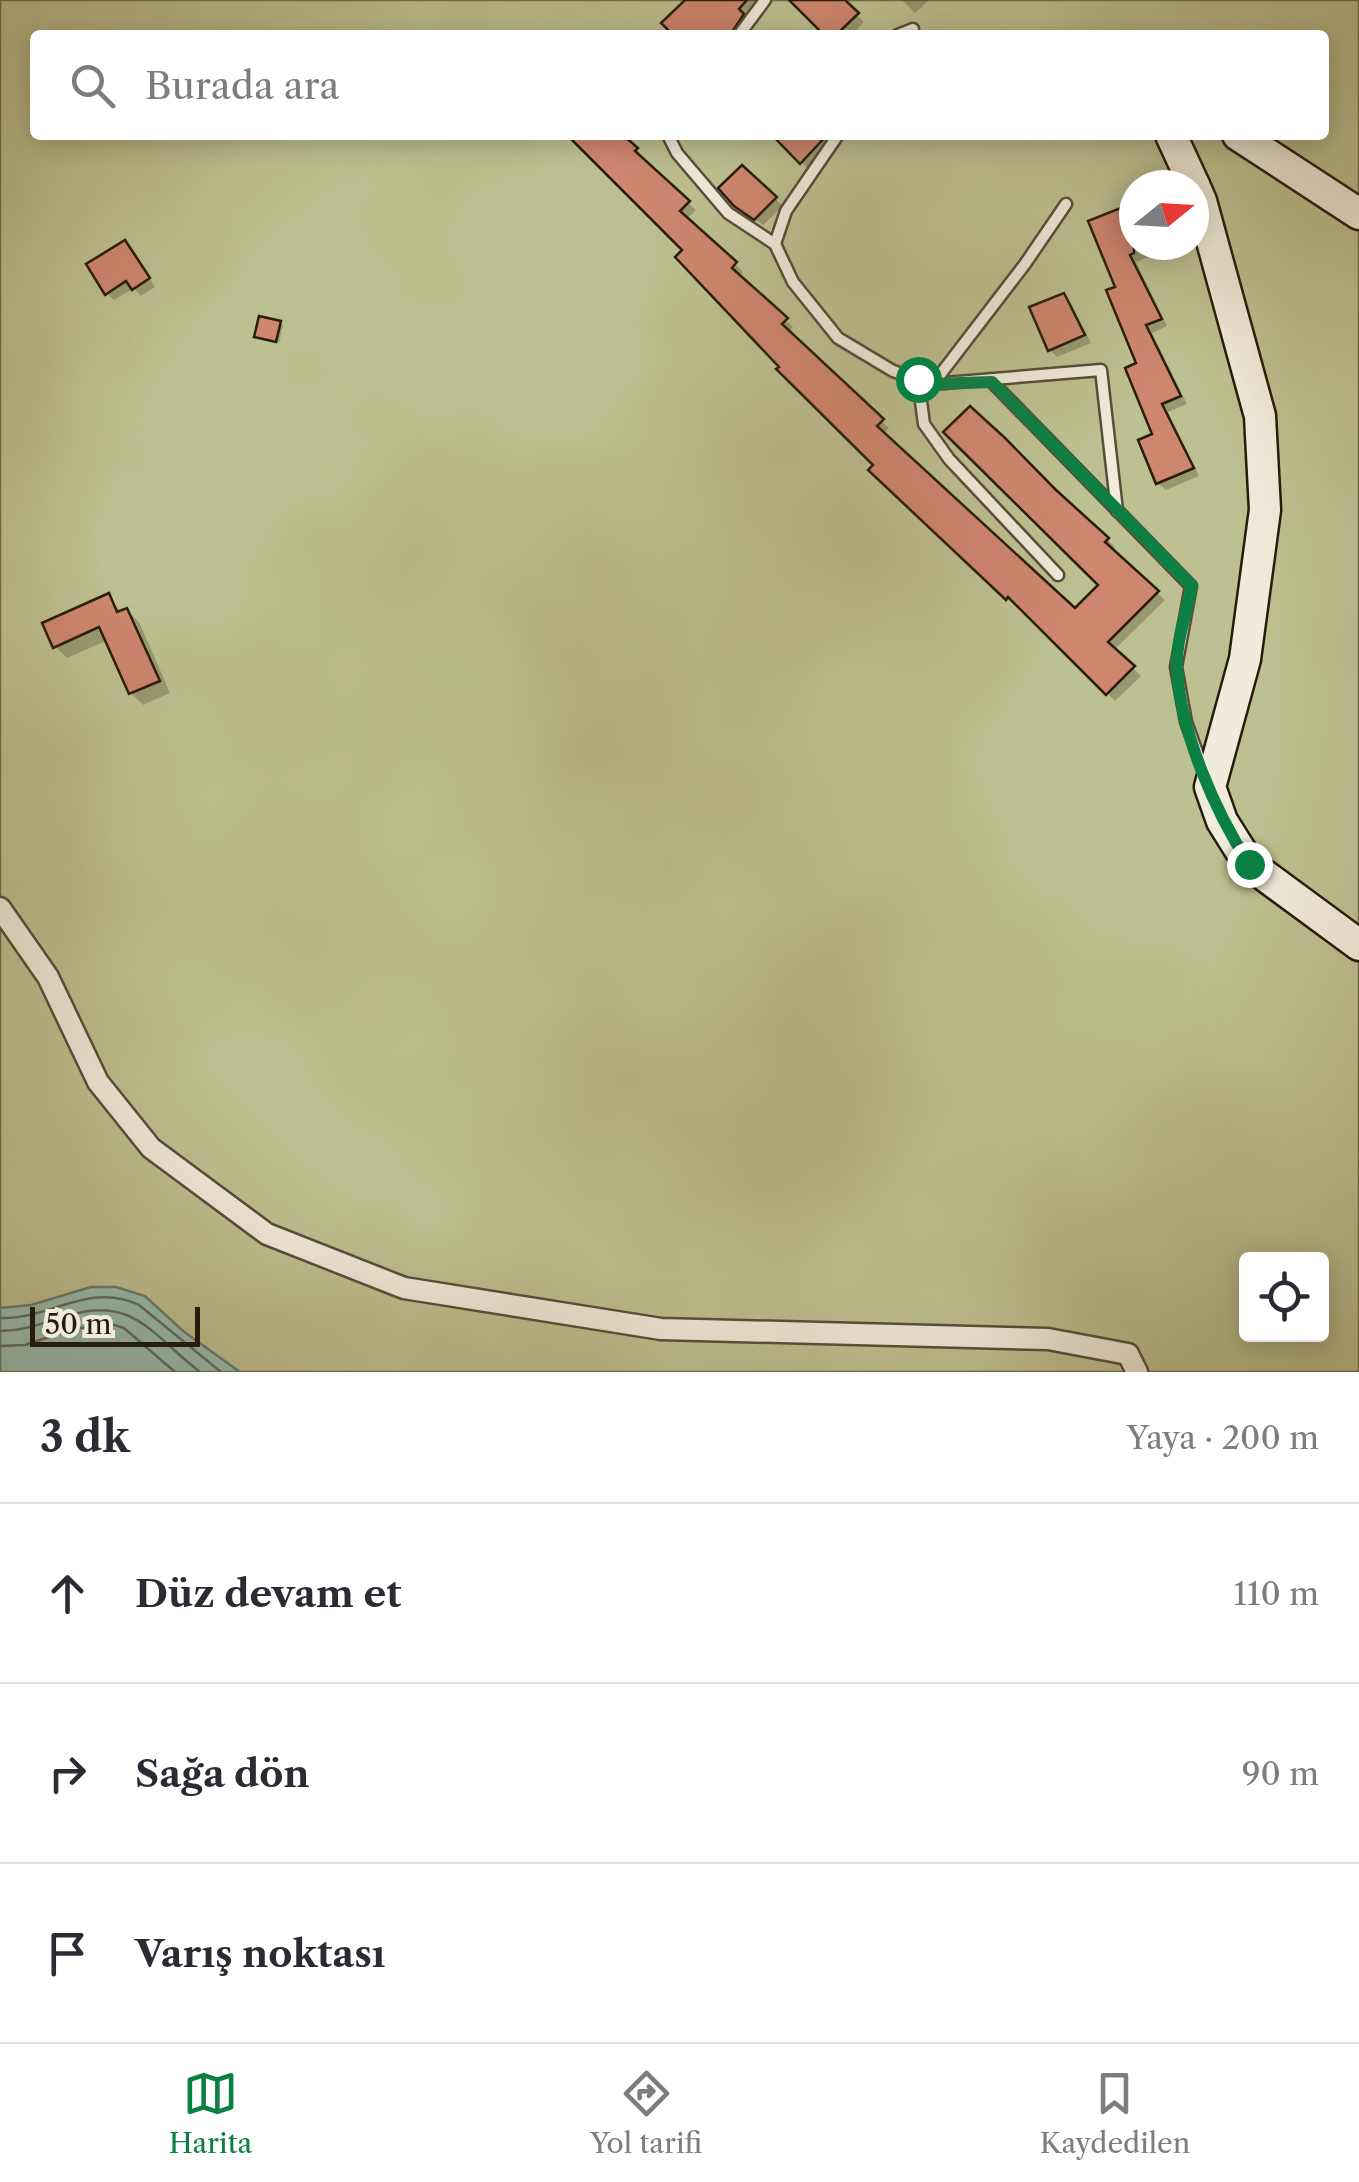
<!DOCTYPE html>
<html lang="tr">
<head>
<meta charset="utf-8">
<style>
	body { margin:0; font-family:"Libre Caslon Text",serif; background:#f2f2f3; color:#2b2b33 }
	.controls { position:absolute; right:30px; bottom:30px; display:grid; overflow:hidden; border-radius:10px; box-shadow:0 5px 25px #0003 }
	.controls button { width:90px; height:90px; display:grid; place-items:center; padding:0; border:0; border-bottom:2px solid #e1e1e2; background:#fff; color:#2b2b33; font:50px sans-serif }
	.compass { position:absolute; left:1119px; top:170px; width:90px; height:90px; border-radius:50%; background:#fff; box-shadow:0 5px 25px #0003; rotate:72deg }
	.scale { position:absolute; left:30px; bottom:25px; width:170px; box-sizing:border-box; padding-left:10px; border:5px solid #281c0c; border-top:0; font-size:28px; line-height:35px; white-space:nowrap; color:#281c0c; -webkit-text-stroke:8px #f0ebda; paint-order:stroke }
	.stop { position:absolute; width:30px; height:30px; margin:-22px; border:8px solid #0b8043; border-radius:50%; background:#fff }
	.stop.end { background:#0b8043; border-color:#fff; box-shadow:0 2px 10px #0008 }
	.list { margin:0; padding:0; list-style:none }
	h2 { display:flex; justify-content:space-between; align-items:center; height:130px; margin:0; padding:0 40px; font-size:42px }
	h2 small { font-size:32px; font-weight:400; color:#7c7c81 }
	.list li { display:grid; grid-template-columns:65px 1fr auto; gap:30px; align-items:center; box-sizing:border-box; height:180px; padding:0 40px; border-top:2px solid #e1e1e2 }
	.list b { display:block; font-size:38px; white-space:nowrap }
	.list em { font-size:32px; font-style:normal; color:#7c7c81 }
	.icon { flex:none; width:55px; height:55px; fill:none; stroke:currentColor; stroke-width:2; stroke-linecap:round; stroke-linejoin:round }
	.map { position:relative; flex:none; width:1359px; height:1372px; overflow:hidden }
	.search { position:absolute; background:#fff; box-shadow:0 5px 25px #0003; left:30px; right:30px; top:30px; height:110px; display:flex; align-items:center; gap:25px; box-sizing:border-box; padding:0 35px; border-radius:10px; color:#7c7c81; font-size:38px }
	.sheet { height:670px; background:#fff }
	nav { display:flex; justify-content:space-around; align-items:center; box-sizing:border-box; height:140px; border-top:2px solid #e1e1e2; background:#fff; font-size:28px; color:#7c7c81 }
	nav a { display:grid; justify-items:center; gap:5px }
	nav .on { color:#0b8043 }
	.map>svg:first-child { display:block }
	.green { fill:#bdc090; stroke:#726e4e; stroke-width:2.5; fill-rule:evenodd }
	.water { fill:#98beaf; stroke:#6b7d6e; stroke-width:2.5 }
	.shadow { fill:#0003 }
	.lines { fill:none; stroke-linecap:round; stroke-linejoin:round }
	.shore { stroke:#606d5e; stroke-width:2.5 }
	.building { fill:#ce866f; stroke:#281c0c; stroke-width:2.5 }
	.lane-casing { stroke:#584d3a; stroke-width:15 }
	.street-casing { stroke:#584d3a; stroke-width:25 }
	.secondary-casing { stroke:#281c0c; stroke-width:35 }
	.lane { stroke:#f0ebda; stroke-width:10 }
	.street { stroke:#f0ebda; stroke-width:20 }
	.secondary { stroke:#f0ebda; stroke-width:30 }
	.route { stroke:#0b8043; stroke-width:12 }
</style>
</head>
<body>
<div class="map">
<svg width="1359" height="1372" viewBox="0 0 1359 1372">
	<rect width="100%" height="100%" fill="#e8e0c6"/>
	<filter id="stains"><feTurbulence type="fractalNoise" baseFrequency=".002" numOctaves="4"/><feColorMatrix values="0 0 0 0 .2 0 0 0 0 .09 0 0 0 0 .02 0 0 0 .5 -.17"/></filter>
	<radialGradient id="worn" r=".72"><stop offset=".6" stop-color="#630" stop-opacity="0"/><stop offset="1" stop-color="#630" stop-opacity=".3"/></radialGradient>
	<path class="green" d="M 0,0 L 1359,0 L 1359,1372 L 0,1372 ZM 35,35 L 1324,35 L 1324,135 L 35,135 ZM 1134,185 L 1194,185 L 1194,245 L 1134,245 ZM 1246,1260 L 1322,1260 L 1322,1334 L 1246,1334 Z"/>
	<polygon class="water" points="91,1287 116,1287 145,1296 183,1331 240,1372 0,1372 0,1308 31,1305"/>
	<g class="shadow">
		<polygon points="687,0 762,0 744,18 750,23 741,35 676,35"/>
		<polygon points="808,0 841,0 864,22 851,35 827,35"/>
		<polygon points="902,0 929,0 915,13"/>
		<polygon points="587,135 618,135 688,203 696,210 685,220 735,264 743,272 738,276 793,327 787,333 889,428 882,435 1075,612 1102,585 970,409 1108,540 1115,547 1111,551 1165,600 1114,650 1141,676 1115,701 1018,603 1015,606 913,507 782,367"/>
		<polygon points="787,135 823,135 833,144 809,170 781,141"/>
		<polygon points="742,168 783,206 763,225 736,205"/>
		<polygon points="1122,210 1134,226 1134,245 1143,245 1149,257 1136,262 1167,326 1152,333 1187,404 1168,412 1199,476 1166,490 1158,483 1156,435 1118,288"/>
		<polygon points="125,243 155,287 141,296 134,288 114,300 107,293"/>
		<polygon points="1064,296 1071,303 1091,343 1057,357 1050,350"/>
		<polygon points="280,323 283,326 279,343 257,336"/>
		<polygon points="108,596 122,613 127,610 139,622 170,693 143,705 131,693 108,640 67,658 55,646"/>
	</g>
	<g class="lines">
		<g class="shore">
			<path d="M 0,1318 C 49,1320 90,1281 139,1305 L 221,1372"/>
			<path d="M 0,1331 C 26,1331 45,1322 70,1315 C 134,1296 153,1336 200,1372"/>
			<polyline points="0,1346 25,1345 73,1329 111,1324 124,1328 175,1372"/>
		</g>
	</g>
	<g class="building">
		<polygon points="685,0 747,0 739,9 744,14 730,35 673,35 661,23"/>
		<polygon points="789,0 845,0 859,13 836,35 824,35"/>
		<polygon points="567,135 623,135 638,148 635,151 690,201 680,211 737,262 732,268 788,318 782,324 884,419 877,426 1075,608 1098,585 943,432 970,406 1005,438 1056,490 1109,538 1105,542 1159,591 1108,642 1135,666 1106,695 1008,597 1006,600 868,470 873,465 776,369 779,367 675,257 682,250"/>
		<polygon points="772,135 827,135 800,164"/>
		<polygon points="742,165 777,197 754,220 734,206 718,188"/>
		<polygon points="1123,207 1134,230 1134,253 1130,255 1162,319 1146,325 1181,396 1162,404 1194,468 1156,484 1138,440 1152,434 1125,368 1136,363 1106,290 1115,287 1088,221"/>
		<polygon points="125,240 150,278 132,290 126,281 105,295 86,264"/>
		<polygon points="1064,293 1085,335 1048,351 1029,307"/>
		<polygon points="259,316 281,321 276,342 254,337"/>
		<polygon points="109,593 117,612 127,608 160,681 129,694 99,627 53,648 42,623"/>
	</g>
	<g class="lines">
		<defs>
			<g id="lane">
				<polyline points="739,35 765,0"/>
				<polyline points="898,35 913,29"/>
				<polyline points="668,135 677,153 728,213 775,244 793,282 838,338 893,371 933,384 1101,370 1117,511"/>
				<polyline points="775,244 786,211 838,135"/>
				<polyline points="918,379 924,424 949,459 1058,575"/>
				<polyline points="992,382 1191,586 1176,667 1186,722 1205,774"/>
				<polyline points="933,384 1025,264 1066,204"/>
			</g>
			<polyline id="street" points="0,908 48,977 98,1082 151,1148 267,1234 404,1288 661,1329 1048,1339 1128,1354 1137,1372"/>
			<g id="secondary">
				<polyline points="1171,135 1194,185"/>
				<polyline points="1238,135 1359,214"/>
				<polyline points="1194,185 1201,201 1260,416 1265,510 1245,659 1210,787 1222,821 1249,864 1359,945"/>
			</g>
		</defs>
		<use href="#lane" class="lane-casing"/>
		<use href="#street" class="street-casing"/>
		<use href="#secondary" class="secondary-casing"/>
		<use href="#lane" class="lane"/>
		<use href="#street" class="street"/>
		<use href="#secondary" class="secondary"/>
	</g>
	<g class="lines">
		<path class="route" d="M 918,379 L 932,384 L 992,382 L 1192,586 C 1187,612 1175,644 1177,670 C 1181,734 1215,811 1249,864"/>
	</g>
	<rect width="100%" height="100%" filter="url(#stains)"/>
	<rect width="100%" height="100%" fill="url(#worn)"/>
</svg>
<div class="controls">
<button><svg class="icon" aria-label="locate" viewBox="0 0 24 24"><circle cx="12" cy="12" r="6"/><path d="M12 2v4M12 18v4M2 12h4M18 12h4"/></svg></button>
</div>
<svg class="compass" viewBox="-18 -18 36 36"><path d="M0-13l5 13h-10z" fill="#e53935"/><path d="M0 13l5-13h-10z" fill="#7c7c81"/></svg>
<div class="scale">50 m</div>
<div class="stop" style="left:918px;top:379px"></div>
<div class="stop end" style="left:1249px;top:864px"></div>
<div class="search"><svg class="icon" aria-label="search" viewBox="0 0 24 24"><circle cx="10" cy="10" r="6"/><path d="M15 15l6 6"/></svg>Burada ara</div>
</div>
<section class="sheet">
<h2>3 dk<small>Yaya · 200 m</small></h2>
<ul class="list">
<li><svg class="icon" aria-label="ahead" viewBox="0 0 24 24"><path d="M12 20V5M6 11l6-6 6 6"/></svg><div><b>Düz devam et</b></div><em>110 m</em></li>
<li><svg class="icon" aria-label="right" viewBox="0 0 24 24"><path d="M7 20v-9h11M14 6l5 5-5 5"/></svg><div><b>Sağa dön</b></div><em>90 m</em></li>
<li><svg class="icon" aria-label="arrive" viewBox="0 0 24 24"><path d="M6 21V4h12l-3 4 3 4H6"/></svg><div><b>Varış noktası</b></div></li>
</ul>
</section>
<nav>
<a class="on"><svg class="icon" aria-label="map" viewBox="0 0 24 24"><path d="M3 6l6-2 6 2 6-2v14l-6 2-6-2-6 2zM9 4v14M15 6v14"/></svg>Harita</a>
<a><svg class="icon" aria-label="directions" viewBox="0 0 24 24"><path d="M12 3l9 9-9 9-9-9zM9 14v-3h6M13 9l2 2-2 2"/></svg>Yol tarifi</a>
<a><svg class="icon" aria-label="saved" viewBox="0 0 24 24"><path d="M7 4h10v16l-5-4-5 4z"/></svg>Kaydedilen</a>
</nav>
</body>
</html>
